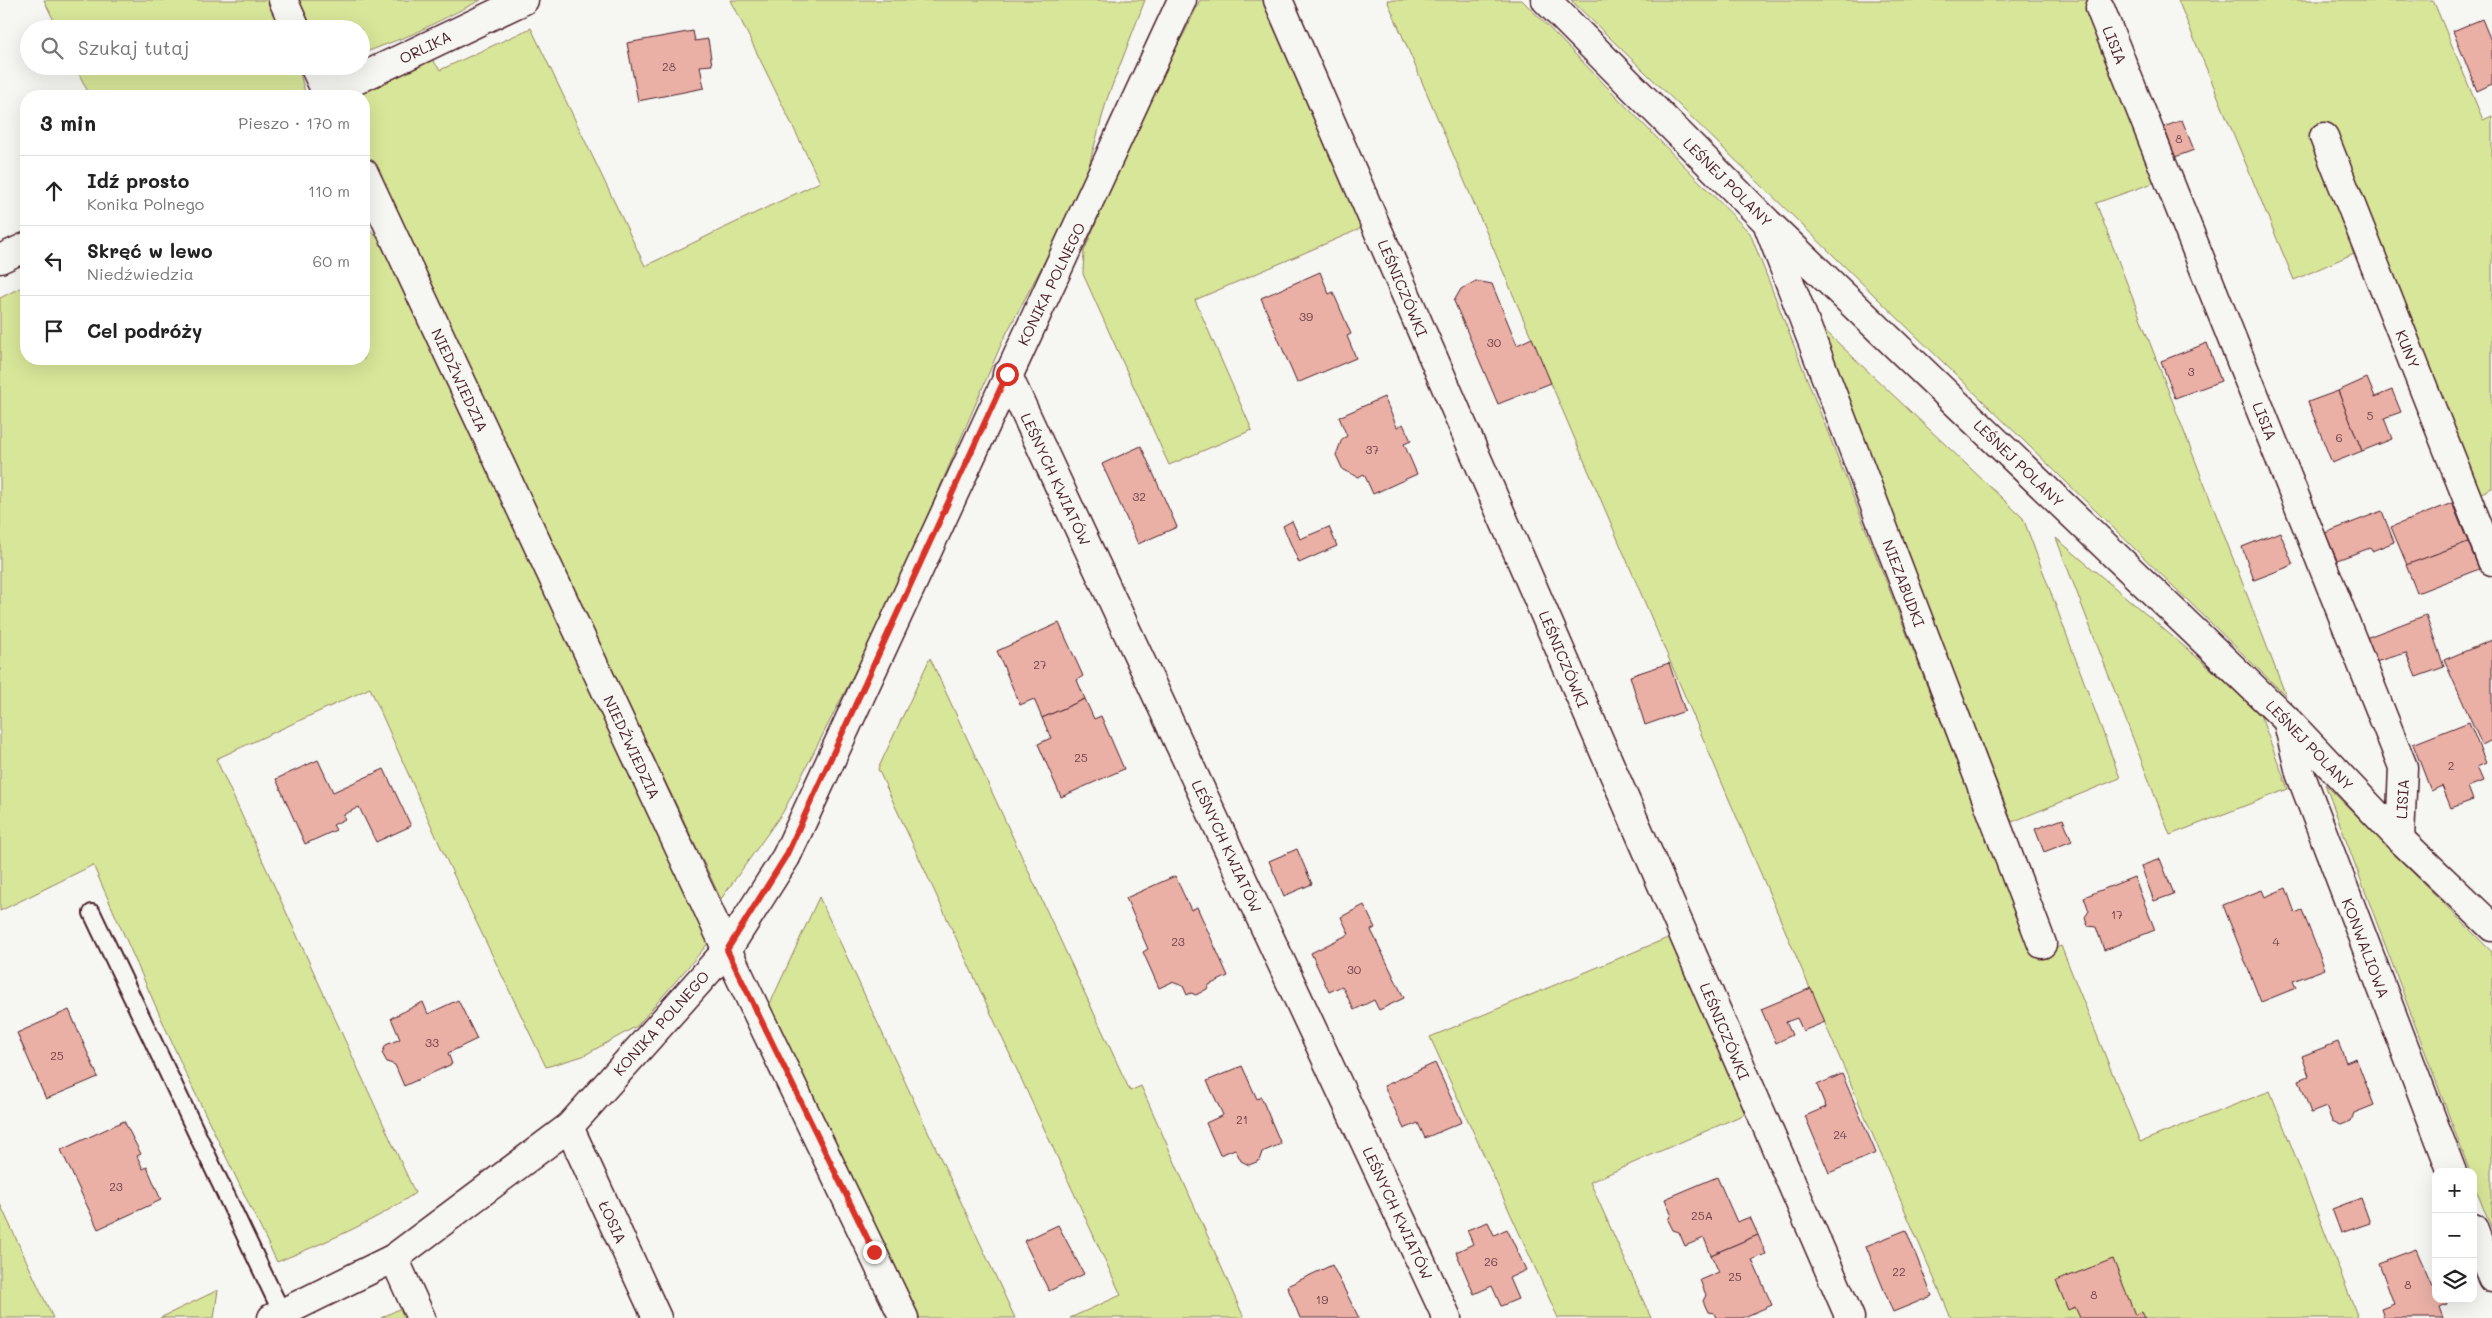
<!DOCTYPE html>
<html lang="pl">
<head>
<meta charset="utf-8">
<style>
	body { margin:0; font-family:Mali,sans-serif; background:#f6f6f6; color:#222 }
	.controls { position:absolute; right:15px; bottom:15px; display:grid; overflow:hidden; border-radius:10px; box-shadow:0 5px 20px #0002 }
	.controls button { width:45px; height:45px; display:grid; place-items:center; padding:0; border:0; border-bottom:1px solid #e0e0e0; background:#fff; color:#222; font:25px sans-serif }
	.stop { position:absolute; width:15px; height:15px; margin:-11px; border:4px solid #d93025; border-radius:50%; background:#fff }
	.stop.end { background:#d93025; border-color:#fff; box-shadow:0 1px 5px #0008 }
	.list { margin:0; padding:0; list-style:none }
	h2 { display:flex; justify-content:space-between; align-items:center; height:65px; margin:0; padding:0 20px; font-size:21px }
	h2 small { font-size:16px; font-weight:400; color:#767676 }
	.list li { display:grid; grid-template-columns:32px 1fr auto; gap:15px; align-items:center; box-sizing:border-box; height:70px; padding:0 20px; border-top:1px solid #e0e0e0 }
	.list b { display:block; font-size:19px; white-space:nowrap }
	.list p { margin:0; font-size:16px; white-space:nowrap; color:#767676 }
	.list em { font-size:16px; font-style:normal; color:#767676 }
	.icon { flex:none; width:28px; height:28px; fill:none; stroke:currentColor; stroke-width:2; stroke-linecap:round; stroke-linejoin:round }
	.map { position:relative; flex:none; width:2492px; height:1318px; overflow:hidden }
	.search { position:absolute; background:#fff; box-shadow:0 5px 20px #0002; left:20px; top:20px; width:350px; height:55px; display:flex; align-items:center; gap:12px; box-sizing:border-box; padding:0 18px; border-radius:28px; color:#767676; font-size:19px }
	.panel { position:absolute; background:#fff; box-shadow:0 5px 20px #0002; left:20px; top:90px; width:350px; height:275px; border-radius:20px }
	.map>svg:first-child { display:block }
	.green { fill:#d8e699; stroke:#918262 }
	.building { fill:#eab0a6; stroke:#4a1f2b }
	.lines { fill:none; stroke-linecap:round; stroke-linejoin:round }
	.lane-casing { stroke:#4a1f2b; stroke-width:20 }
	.street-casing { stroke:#4a1f2b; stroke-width:31 }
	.lane { stroke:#f6f6f2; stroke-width:16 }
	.street { stroke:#f6f6f2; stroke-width:28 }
	.route { stroke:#d93025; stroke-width:6 }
	.labels { text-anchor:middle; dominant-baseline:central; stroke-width:5; stroke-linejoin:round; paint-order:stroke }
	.number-label { font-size:12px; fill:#72434a }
	.street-label { font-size:15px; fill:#4a1f2b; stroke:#f6f6f2 }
</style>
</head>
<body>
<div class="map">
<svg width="2492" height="1318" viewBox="0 0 2492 1318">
	<rect width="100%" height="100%" fill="#f6f6f2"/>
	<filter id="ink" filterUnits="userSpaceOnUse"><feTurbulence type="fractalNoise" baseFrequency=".02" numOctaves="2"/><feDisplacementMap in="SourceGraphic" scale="10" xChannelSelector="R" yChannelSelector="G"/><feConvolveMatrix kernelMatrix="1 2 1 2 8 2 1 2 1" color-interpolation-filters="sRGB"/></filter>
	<g filter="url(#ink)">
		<g class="green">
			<polygon points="44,0 268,0 281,29 58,29"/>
			<polygon points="299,0 481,0 413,34 361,54 361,29 313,29"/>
			<polygon points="731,0 1145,0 1107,99 1082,191 1003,340 889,606 783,812 721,899 364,148 364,96 359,96 363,92 432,59 440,70 531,28 645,266 820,182"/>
			<polygon points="1200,0 1265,0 1362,228 1195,300 1252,430 1169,465 1083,274 1084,251 1156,82 1185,32"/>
			<polygon points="1387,0 1522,0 1750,233 2033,957 2061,946 2140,1142 2270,1091 2358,1318 1951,1318"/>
			<polygon points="1571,0 2103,0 2159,181 2096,203 2286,696"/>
			<polygon points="2178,0 2433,0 2483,120 2492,116 2492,488 2475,496 2361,250 2294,280"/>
			<polygon points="75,66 298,66 306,96 90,96"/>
			<path d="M 364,222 L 385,247 L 712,939 L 637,1026 L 583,1056 L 546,1067 L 447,861 L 370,688 L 216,759 L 415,1193 C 373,1223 325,1242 277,1262 L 185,1072 L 93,865 L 0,911 L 0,298 L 26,285 L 26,359 L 364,359 Z"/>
			<polygon points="1817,323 2023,518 2120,778 2012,822"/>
			<polygon points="2056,538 2258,709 2288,789 2170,835"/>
			<polygon points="930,658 1130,1091 1141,1086 1244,1318 1070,1318 1121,1295 878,769"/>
			<polygon points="2325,784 2492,952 2492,1230 2473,1182 2473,1172 2470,1172"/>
			<polygon points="819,897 1015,1318 915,1318 769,1006"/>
			<polygon points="1670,937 1747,1113 1590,1182 1651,1318 1558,1318 1430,1037"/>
			<polygon points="0,1204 53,1318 0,1318"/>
			<polygon points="218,1290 214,1318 160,1318"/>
			<polygon points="407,1305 413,1318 381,1318"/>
		</g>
		<g class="building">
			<polygon points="2482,19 2492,43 2492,84 2477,91 2453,31"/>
			<polygon points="693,31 695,41 708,39 712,65 700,66 704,88 638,101 627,43"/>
			<polygon points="2182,120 2194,150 2175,157 2164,127"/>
			<polygon points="1320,272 1329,294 1333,292 1351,334 1347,336 1356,358 1297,383 1261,298"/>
			<polygon points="1476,281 1492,284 1517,345 1532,338 1551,383 1498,404 1454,301 1461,289"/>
			<polygon points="2207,343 2221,381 2175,398 2161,361"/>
			<polygon points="2367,378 2375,397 2392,390 2401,412 2384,418 2392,439 2362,451 2338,391"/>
			<polygon points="2338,391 2362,451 2332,463 2308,402"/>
			<polygon points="1384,397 1397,427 1403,424 1411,441 1404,444 1417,474 1373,494 1364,474 1358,477 1343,470 1336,455 1342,439 1347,436 1339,417"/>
			<polygon points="1141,446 1177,527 1138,544 1102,464"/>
			<polygon points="2452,503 2468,542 2407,565 2391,527"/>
			<polygon points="2382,511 2394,542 2372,551 2370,548 2337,560 2325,533"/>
			<polygon points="1292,521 1300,539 1329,527 1337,546 1299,563 1283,526"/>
			<polygon points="2280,532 2293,565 2254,580 2242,547"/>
			<polygon points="2468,542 2479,569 2417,593 2406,565"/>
			<polygon points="2426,615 2444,667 2416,677 2406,653 2372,663 2363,639"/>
			<polygon points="1059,623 1083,676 1077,680 1085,699 1042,718 1034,699 1020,705 997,651"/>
			<polygon points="2492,640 2492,740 2482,745 2444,660"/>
			<polygon points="1669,663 1685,711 1645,725 1630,676"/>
			<polygon points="1085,699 1094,719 1101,716 1124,769 1061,797 1038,744 1051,738 1042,718"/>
			<polygon points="2469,722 2486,763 2477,767 2483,781 2468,787 2473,800 2451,808 2442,786 2431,791 2413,744"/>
			<polygon points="318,760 333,792 384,769 411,826 376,842 359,807 343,815 345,819 333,825 336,830 305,844 276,779"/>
			<polygon points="2063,819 2072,841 2044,852 2035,829"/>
			<polygon points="1297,849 1312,884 1284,896 1269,861"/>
			<polygon points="2160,859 2174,894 2154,901 2141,866"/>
			<polygon points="1175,876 1191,910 1197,907 1228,976 1209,985 1207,989 1196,995 1191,993 1187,995 1183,986 1172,982 1159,988 1143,952 1148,949 1126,898"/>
			<polygon points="2134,877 2155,930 2104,950 2096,927 2088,926 2085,917 2089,911 2084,897"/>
			<polygon points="2286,888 2295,913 2302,910 2325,969 2293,981 2296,988 2261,1002 2223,905 2262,890 2265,897"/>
			<polygon points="1364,905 1375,928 1371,930 1404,998 1379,1010 1374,1000 1354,1010 1342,986 1329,992 1311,953 1349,934 1341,917"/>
			<polygon points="1811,988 1825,1022 1803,1031 1797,1018 1786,1022 1792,1035 1776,1043 1761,1009"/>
			<polygon points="458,1000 477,1039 448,1053 452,1064 404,1086 395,1065 387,1062 382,1053 386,1045 400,1039 391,1018 423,1002 428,1014"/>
			<polygon points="69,1010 98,1077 46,1099 17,1033"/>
			<polygon points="2338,1042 2346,1062 2356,1058 2374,1105 2354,1113 2351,1121 2341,1125 2332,1121 2326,1107 2311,1113 2299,1080 2309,1076 2302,1056"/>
			<polygon points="1435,1063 1462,1122 1425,1138 1418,1123 1404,1129 1384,1086"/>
			<polygon points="1242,1066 1257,1099 1261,1097 1281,1144 1262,1152 1259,1161 1249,1165 1241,1161 1235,1149 1220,1155 1206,1123 1223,1115 1207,1081"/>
			<polygon points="1842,1074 1876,1153 1829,1173 1805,1116 1826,1107 1817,1085"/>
			<polygon points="124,1121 141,1154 137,1156 143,1169 147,1167 161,1200 98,1229 61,1150"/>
			<polygon points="1717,1177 1737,1222 1750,1217 1758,1235 1711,1255 1704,1238 1685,1246 1679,1232 1673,1230 1668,1220 1671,1214 1665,1199"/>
			<polygon points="2361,1198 2370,1223 2341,1233 2332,1209"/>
			<polygon points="1488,1222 1494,1235 1507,1229 1526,1270 1509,1278 1518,1299 1501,1306 1492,1286 1474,1294 1456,1252 1473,1244 1467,1230"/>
			<polygon points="1058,1225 1084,1274 1049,1291 1024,1241"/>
			<polygon points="1906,1230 1932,1296 1893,1312 1866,1246"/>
			<polygon points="1758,1235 1766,1254 1752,1260 1772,1305 1742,1318 1716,1318 1714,1313 1708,1312 1703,1301 1706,1295 1700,1280 1719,1272 1711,1255"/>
			<polygon points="2416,1249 2433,1288 2436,1287 2436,1299 2445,1299 2447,1304 2440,1307 2444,1318 2384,1318 2381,1309 2394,1304 2379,1263"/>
			<polygon points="2113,1259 2135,1315 2142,1312 2145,1318 2080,1318 2075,1307 2068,1310 2056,1281"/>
			<polygon points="1332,1265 1359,1318 1300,1318 1287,1286"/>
		</g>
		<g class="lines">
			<defs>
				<polyline id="lane" points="92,913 282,1313"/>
				<g id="street">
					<polyline points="283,0 296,29"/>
					<polyline points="1278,0 1850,1318"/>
					<polyline points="1546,0 1767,222 2288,721 2400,839 2492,927"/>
					<polyline points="2100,8 2403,767 2400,839"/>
					<polyline points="314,66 328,96"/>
					<polyline points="327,94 524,0"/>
					<polyline points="2324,137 2492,561"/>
					<polyline points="364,173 727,950 904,1318"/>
					<polyline points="1769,228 2042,944"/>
					<polyline points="0,259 26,247"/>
					<polyline points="1007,374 1447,1318"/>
					<polyline points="2288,723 2300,773 2452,1172"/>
					<polyline points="569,1127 657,1318"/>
					<polyline points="2473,1228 2492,1278"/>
					<polyline points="394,1258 421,1318"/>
					<polyline points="272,1318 394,1258 569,1127 727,950 786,857 1182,0"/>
				</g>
			</defs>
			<use href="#lane" class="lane-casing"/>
			<use href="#street" class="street-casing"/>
			<use href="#lane" class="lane"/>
			<use href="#street" class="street"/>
		</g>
	</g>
	<g class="lines" filter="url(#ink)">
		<polyline class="route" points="874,1252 727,950 786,856 1007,374"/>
	</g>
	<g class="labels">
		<g class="number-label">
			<text x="669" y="66">28</text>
			<text x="2179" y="138">8</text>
			<text x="1306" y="316">39</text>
			<text x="1494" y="342">30</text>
			<text x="2191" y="371">3</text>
			<text x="2370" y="415">5</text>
			<text x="2339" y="437">6</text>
			<text x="1372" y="449">37</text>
			<text x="1139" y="496">32</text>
			<text x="1040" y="664">27</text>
			<text x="1081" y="757">25</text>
			<text x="2451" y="765">2</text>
			<text x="2117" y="914">17</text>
			<text x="1178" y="941">23</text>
			<text x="2276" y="941">4</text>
			<text x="1354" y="969">30</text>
			<text x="432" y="1042">33</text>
			<text x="57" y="1055">25</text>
			<text x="1242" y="1119">21</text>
			<text x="1840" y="1134">24</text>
			<text x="116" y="1186">23</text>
			<text x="1702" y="1215">25A</text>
			<text x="1491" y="1261">26</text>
			<text x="1899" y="1271">22</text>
			<text x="1735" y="1276">25</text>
			<text x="2408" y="1284">8</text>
			<text x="2094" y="1294">8</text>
			<text x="1322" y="1299">19</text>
		</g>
		<g class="street-label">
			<text transform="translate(2115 45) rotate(68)">LISIA</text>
			<text transform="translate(425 47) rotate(-26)">ORLIKA</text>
			<text transform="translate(1728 182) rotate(45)">LEŚNEJ POLANY</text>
			<text transform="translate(1051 284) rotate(-64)">KONIKA POLNEGO</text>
			<text transform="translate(1403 288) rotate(67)">LEŚNICZÓWKI</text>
			<text transform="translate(2408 349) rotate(68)">KUNY</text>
			<text transform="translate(460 380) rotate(65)">NIEDŹWIEDZIA</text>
			<text transform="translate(2265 421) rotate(68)">LISIA</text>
			<text transform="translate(2019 463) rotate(44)">LEŚNEJ POLANY</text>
			<text transform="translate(1056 479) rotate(65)">LEŚNYCH KWIATÓW</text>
			<text transform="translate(1904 583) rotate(69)">NIEZABUDKI</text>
			<text transform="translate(1564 659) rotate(67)">LEŚNICZÓWKI</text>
			<text transform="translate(2310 745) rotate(46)">LEŚNEJ POLANY</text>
			<text transform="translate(632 747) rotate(65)">NIEDŹWIEDZIA</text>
			<text transform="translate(2402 799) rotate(-87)">LISIA</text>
			<text transform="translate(1227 846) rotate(65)">LEŚNYCH KWIATÓW</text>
			<text transform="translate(2366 948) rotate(69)">KONWALIOWA</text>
			<text transform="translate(661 1023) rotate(-48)">KONIKA POLNEGO</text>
			<text transform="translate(1725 1031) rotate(67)">LEŚNICZÓWKI</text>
			<text transform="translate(1398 1213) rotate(65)">LEŚNYCH KWIATÓW</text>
			<text transform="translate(613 1222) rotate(65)">ŁOSIA</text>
		</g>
	</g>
</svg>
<div class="controls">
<button>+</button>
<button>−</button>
<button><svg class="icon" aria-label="layers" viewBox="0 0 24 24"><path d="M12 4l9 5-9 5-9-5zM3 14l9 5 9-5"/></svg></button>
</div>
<div class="stop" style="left:1007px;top:374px"></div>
<div class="stop end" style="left:874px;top:1252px"></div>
<div class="search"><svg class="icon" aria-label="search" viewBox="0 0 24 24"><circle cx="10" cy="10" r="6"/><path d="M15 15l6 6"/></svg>Szukaj tutaj</div>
<section class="panel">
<h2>3 min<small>Pieszo · 170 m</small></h2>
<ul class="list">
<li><svg class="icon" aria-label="ahead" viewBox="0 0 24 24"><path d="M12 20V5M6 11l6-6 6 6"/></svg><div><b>Idź prosto</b><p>Konika Polnego</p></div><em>110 m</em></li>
<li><svg class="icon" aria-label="left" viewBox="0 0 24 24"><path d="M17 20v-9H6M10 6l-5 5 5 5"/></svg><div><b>Skręć w lewo</b><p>Niedźwiedzia</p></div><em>60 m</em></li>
<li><svg class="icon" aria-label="arrive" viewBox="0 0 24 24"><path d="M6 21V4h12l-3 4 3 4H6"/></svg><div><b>Cel podróży</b></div></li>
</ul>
</section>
</div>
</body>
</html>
